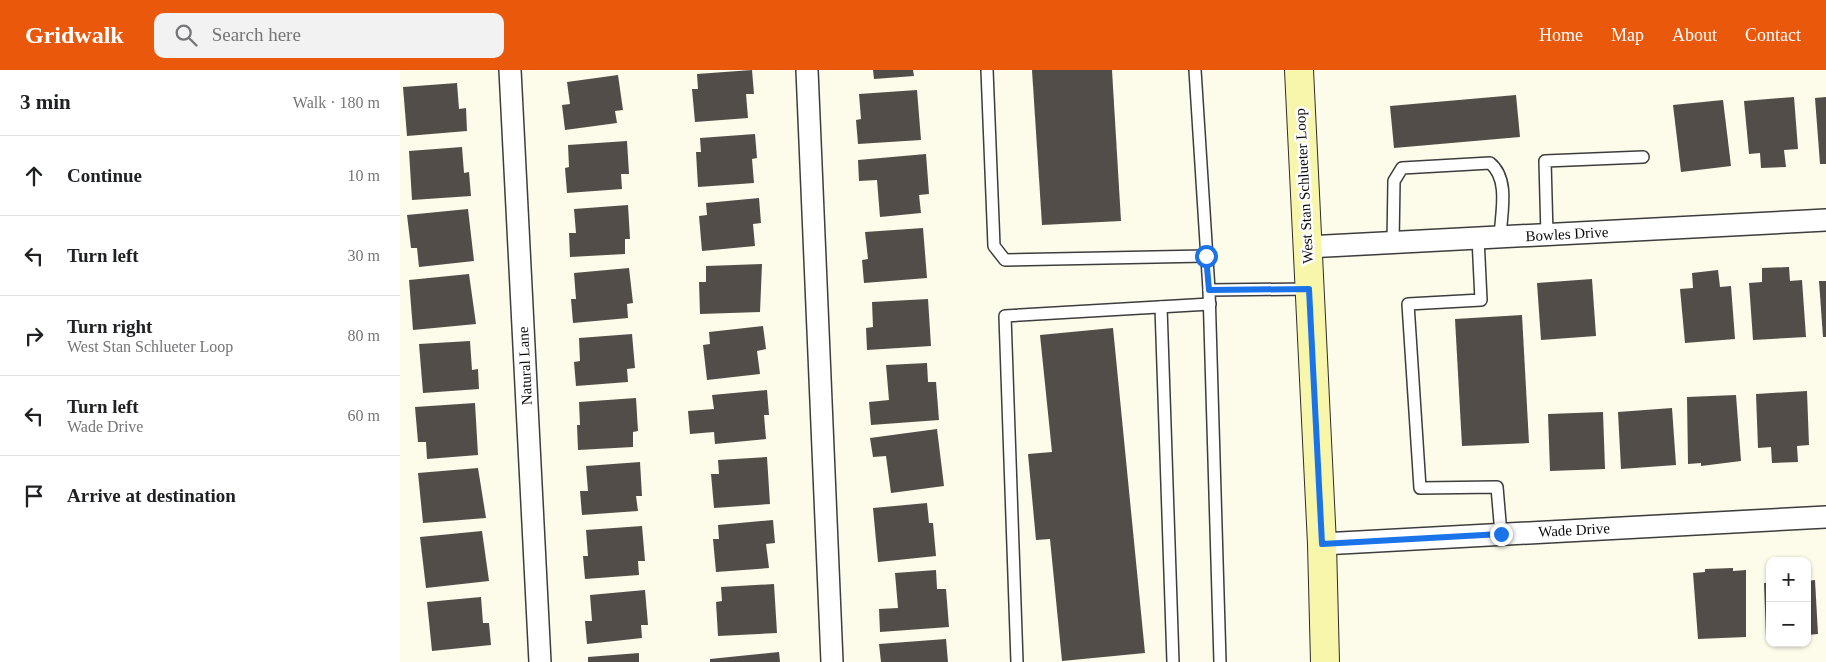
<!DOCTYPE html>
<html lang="en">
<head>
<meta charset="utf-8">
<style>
	body { margin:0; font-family:"Times New Roman",serif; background:#f2f2f2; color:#202124 }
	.controls { position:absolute; right:15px; bottom:15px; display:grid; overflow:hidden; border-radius:10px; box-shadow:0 1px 4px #0004 }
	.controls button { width:45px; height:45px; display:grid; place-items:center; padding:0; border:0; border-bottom:1px solid #e0e0e0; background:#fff; color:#202124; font:25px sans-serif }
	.stop { position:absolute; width:15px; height:15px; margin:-11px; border:4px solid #1a73e8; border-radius:50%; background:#fff }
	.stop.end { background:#1a73e8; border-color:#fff; box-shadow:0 1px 5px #0008 }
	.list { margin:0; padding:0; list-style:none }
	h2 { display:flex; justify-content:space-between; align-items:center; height:65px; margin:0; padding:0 20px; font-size:21px }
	h2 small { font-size:16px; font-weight:400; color:#757577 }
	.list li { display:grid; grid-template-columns:32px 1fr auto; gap:15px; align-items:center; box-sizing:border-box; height:80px; padding:0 20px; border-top:1px solid #e0e0e0 }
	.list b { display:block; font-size:19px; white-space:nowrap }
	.list p { margin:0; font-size:16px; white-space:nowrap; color:#757577 }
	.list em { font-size:16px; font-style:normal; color:#757577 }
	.icon { flex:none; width:28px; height:28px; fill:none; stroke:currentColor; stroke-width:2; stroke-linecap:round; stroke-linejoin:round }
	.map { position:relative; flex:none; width:1426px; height:592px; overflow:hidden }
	header { display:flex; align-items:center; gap:30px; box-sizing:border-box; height:70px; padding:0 25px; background:#ea580c; color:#fff }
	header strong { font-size:24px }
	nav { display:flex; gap:28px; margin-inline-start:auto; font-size:18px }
	.search { width:350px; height:45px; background:#f2f2f2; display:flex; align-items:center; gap:12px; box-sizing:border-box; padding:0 18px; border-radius:10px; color:#757577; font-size:19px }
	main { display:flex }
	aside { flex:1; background:#fff }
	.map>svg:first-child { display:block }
	.building { fill:#524d48 }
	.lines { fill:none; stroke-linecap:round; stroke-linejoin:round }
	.service-casing { stroke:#3d3d3d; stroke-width:14 }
	.minor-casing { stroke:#3d3d3d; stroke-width:24 }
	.secondary-casing { stroke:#2c2c2c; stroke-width:30 }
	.service { stroke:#fff; stroke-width:11 }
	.minor { stroke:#fff; stroke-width:21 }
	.secondary { stroke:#f7f6ab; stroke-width:28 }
	.route { stroke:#1a73e8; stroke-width:6 }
	.labels { text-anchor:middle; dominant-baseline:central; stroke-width:5; stroke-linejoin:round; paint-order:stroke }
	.street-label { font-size:15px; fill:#0a0a0a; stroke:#fff }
</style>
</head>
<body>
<header>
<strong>Gridwalk</strong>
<div class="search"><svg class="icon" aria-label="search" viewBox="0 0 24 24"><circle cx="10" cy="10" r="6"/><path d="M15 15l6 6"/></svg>Search here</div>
<nav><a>Home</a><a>Map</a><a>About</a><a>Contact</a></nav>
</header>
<main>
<aside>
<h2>3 min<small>Walk · 180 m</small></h2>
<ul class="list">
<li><svg class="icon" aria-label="ahead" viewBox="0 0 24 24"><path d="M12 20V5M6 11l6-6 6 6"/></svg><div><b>Continue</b></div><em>10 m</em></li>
<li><svg class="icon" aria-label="left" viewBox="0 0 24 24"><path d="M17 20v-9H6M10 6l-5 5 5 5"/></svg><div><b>Turn left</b></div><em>30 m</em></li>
<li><svg class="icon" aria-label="right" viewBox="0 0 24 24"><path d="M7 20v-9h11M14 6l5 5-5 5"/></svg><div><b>Turn right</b><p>West Stan Schlueter Loop</p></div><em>80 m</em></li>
<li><svg class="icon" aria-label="left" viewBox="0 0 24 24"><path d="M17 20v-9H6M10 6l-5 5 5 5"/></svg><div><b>Turn left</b><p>Wade Drive</p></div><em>60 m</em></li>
<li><svg class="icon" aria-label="arrive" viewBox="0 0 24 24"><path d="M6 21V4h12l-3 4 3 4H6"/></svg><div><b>Arrive at destination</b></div></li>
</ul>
</aside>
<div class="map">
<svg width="1426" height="592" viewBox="0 0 1426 592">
	<rect width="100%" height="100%" fill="#fdfbea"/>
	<g class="building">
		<polygon points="352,0 354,24 346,24 348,48 295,52 292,19 298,19 297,4"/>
		<polygon points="473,0 513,0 514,6 474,9"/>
		<polygon points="632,0 712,0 721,151 642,155"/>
		<polygon points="218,5 223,40 215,41 217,53 165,60 162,35 170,34 167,12"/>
		<polygon points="57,13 59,39 66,38 67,61 7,66 3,17"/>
		<polygon points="517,20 521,70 458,74 456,50 461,49 459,24"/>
		<polygon points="1116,25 1120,67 994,78 990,36"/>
		<polygon points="1394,27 1398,79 1384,80 1386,97 1361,98 1360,83 1349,84 1344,31"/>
		<polygon points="1426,27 1426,94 1420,94 1415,28"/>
		<polygon points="1323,30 1331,96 1281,102 1273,35"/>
		<polygon points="355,64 357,88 352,89 354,113 298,117 296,82 301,82 300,68"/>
		<polygon points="227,71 229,104 221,104 222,119 167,123 165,98 169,97 168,75"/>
		<polygon points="62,77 64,103 69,102 71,126 12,130 9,81"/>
		<polygon points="526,84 529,124 519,125 521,143 480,147 477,110 459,111 458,90"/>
		<polygon points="359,128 361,153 353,154 355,176 302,181 299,146 307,145 306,133"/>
		<polygon points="228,135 230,169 225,169 225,184 170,187 169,163 176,163 174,139"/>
		<polygon points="68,139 74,191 19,197 17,178 11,178 7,145"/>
		<polygon points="523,158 527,208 464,213 462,190 468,189 465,162"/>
		<polygon points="362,194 360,242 300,244 299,212 306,212 306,196"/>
		<polygon points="1389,197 1390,211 1402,210 1406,267 1353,270 1349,213 1362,212 1362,198"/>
		<polygon points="229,198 233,233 227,234 228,248 173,253 171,229 176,229 174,203"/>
		<polygon points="1318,200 1320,217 1331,216 1335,269 1285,273 1280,219 1293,218 1292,203"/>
		<polygon points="69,204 76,254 13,260 9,210"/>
		<polygon points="1192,209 1196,266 1141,270 1137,213"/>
		<polygon points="1419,211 1426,211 1426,267 1423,267"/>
		<polygon points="528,229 531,276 467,280 466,258 473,257 472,232"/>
		<polygon points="1122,245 1129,373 1062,376 1055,249"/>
		<polygon points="363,256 366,279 357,281 360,304 307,310 303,275 310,274 309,262"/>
		<polygon points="713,258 745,583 662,591 650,469 636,470 628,384 652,382 640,265"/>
		<polygon points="232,264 235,298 227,299 228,312 176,316 174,292 180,291 179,268"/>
		<polygon points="70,271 72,300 78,299 79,319 23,323 19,274"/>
		<polygon points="527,293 528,312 536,312 539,350 471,355 469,332 489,330 486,295"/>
		<polygon points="367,320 369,345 364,345 366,369 315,374 314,362 290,364 288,341 314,339 312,325"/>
		<polygon points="1407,321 1409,375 1397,376 1398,392 1372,393 1371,377 1358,378 1356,324"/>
		<polygon points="1336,325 1341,391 1301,396 1301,393 1288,394 1287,327"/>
		<polygon points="236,328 238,361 233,362 233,377 178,380 177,355 180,355 179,332"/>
		<polygon points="75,333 78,385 27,389 26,372 18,372 15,337"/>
		<polygon points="1272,338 1276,395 1221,399 1218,342"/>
		<polygon points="1203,342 1205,399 1150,401 1148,344"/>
		<polygon points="537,359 544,416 491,423 486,386 473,387 470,368"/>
		<polygon points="367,387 370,434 314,438 311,404 319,404 318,390"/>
		<polygon points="240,392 242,426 236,426 238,441 182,445 180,421 188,421 186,396"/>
		<polygon points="78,398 86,448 23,453 18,403"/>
		<polygon points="527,433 529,453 533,453 536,486 478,492 473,438"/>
		<polygon points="373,450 375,473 366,474 369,498 316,502 313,469 319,469 318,455"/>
		<polygon points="242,456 245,491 238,491 239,505 185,509 183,486 188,486 186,460"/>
		<polygon points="82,461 89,511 26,518 20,467"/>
		<polygon points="1333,498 1333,501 1346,500 1346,567 1298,569 1293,503 1305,502 1305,499"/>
		<polygon points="536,500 537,519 546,519 549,557 480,562 479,539 498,538 495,503"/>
		<polygon points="1415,510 1418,564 1407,565 1407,511"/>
		<polygon points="1364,513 1370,513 1370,566 1366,567"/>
		<polygon points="374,514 377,563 318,566 316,532 322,531 321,517"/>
		<polygon points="245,520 248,555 241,555 242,568 187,574 185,551 192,551 190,525"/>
		<polygon points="81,527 83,553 89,553 91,575 32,581 27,532"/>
		<polygon points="546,569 548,592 481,592 479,574"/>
		<polygon points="379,582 380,592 310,592 310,589"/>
		<polygon points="239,583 239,592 188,592 188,587"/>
	</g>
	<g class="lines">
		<defs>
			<g id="service">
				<polyline points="587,0 594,176 605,190 805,186"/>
				<polyline points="795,0 809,220"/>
				<polyline points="1147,165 1145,91 1243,87"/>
				<polyline points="1078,168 1081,230 1008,234 1020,418 1097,417 1101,464"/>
				<path d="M 993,173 L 994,111 L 1002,98 L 1090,93 C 1110,109 1101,144 1100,167"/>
				<polyline points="761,237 773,592"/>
				<polyline points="617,592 605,246 810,234"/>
				<polyline points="820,592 809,220 909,219"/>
			</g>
			<g id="minor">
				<polyline points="110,0 140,592"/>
				<polyline points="407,0 432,592"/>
				<polyline points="907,177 1426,150"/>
				<polyline points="922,474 1426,447"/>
			</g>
			<polyline id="secondary" points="899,0 922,474 925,592"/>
		</defs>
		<use href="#service" class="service-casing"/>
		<use href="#minor" class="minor-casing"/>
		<use href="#secondary" class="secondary-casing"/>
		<use href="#service" class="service"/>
		<use href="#minor" class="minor"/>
		<use href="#secondary" class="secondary"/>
	</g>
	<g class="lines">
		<polyline class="route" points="806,186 809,220 909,219 922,474 1101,464"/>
	</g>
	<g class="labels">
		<g class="street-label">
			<text transform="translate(904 116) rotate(-93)">West Stan Schlueter Loop</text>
			<text transform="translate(1167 164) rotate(-3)">Bowles Drive</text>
			<text transform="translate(125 296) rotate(-93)">Natural Lane</text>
			<text transform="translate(1174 460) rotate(-3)">Wade Drive</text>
		</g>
	</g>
</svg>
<div class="controls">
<button>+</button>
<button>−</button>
</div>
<div class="stop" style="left:806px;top:186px"></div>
<div class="stop end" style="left:1101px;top:464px"></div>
</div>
</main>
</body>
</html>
